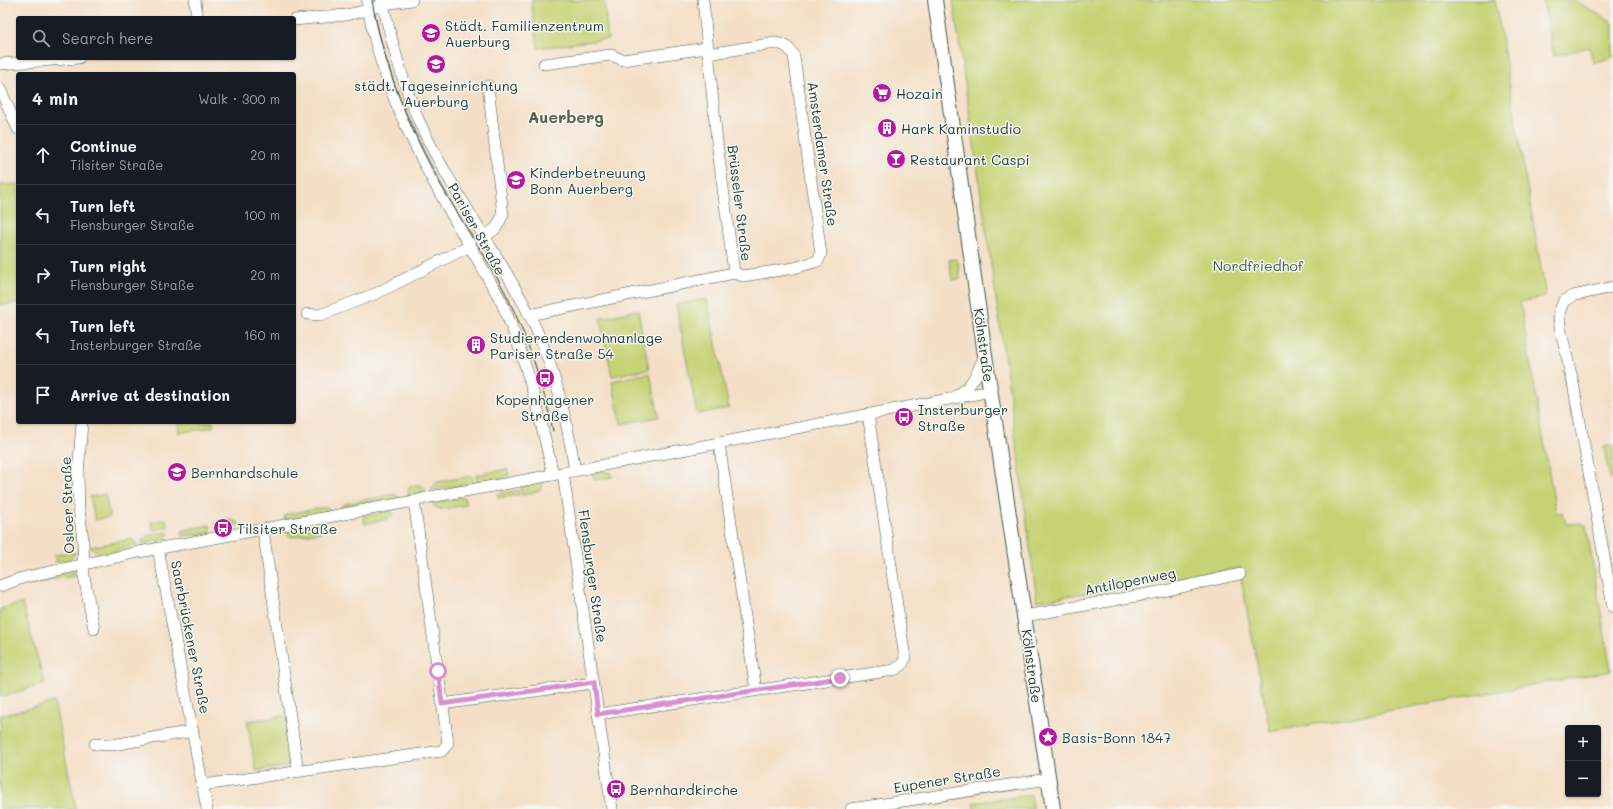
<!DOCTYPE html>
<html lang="en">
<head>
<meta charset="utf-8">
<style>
	body { margin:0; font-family:Mali,sans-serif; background:#242831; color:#f1f3f6 }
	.controls { position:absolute; right:12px; bottom:12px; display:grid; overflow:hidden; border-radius:4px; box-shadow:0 1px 3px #0004 }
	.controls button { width:36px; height:36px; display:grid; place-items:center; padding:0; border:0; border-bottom:1px solid #363941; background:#171b24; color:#f1f3f6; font:20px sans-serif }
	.stop { position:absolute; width:12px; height:12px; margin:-9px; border:3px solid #d690ce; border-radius:50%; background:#fff }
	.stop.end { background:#d690ce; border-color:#fff; box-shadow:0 1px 4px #0008 }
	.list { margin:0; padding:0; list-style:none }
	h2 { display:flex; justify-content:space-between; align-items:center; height:52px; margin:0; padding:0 16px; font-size:17px }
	h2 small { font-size:13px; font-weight:400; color:#9ea1a6 }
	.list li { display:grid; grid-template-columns:26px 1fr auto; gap:12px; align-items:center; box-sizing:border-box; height:60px; padding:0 16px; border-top:1px solid #363941 }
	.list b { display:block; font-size:15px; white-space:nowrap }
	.list p { margin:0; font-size:13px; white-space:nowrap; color:#9ea1a6 }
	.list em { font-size:13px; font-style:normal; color:#9ea1a6 }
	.icon { flex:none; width:22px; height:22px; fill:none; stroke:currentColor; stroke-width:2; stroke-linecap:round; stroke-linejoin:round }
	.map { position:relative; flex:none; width:1613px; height:809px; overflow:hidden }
	.search { position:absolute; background:#171b24; box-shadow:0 1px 3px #0004; left:16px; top:16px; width:280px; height:44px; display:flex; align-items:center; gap:10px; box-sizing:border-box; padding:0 14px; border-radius:4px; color:#9ea1a6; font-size:15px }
	.panel { position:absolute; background:#171b24; box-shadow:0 1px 3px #0004; left:16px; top:72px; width:280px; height:352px; border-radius:4px }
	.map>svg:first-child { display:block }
	.green { fill:#c6d375; stroke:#728854 }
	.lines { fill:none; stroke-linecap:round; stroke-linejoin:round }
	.minor-casing { stroke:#3f554a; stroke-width:12 }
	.major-casing { stroke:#3f554a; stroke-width:16 }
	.minor { stroke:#fff; stroke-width:11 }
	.major { stroke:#fff; stroke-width:14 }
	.tram { stroke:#1f3d34; stroke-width:1 }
	.route { stroke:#d690ce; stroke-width:5 }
	.labels { text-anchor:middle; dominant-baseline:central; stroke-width:3; stroke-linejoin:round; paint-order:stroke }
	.poi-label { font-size:14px; fill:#1f3d34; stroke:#f6f6f2; text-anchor:start }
	.street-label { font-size:14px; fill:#1f3d34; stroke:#f6f6f2 }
	.park-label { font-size:14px; fill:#405b41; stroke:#f6f6f2 }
	.quarter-label { font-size:16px; font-weight:bold; fill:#5a614a; stroke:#f6f6f2 }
</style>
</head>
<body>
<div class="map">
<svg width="1613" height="809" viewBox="0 0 1613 809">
	<rect width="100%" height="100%" fill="#f6f6f2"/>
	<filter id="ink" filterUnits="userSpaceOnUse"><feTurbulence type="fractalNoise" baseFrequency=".025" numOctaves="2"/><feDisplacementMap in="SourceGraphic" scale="8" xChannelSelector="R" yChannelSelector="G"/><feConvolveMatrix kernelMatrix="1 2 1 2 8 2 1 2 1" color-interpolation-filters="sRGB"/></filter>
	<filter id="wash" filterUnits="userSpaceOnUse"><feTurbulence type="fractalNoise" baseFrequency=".012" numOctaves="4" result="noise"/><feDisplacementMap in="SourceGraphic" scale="16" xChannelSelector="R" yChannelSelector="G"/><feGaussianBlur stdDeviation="0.9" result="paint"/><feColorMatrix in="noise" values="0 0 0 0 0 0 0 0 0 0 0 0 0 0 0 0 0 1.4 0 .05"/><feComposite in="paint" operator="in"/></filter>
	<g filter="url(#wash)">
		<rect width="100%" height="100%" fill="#f4dfc6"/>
		<g class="green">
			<polygon points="531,0 604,0 608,39 538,48"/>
			<polygon points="953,0 1495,0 1546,297 1520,302 1556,513 1563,512 1566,524 1581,523 1586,525 1611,671 1270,732 1239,568 1037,601 1009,389"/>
			<polygon points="1543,0 1574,0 1613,23 1613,57 1593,63 1589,47 1554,56"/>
			<polygon points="18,184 18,303 0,305 0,185"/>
			<polygon points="955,259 958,261 960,279 952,280 949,260"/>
			<polygon points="707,299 729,408 697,414 676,305"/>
			<polygon points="638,310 649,369 612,376 600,318"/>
			<polygon points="1565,368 1574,416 1572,420 1563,370"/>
			<polygon points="650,373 659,417 621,424 612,381"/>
			<polygon points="178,422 213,422 213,427 179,433"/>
			<polygon points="1613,445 1613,478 1610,479 1604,447"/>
			<polygon points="507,469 509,475 500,479 477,483 476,475"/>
			<polygon points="604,471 611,473 612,477 594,480 592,473"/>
			<polygon points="472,476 474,484 431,490 437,482"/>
			<path d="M 543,482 C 543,494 530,493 522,495 L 520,487 Z"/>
			<polygon points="421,485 427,491 407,497 409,487"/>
			<polygon points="518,490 519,495 498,498 497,494"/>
			<polygon points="105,494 110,517 95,520 90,497"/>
			<polygon points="394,494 400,498 341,509 341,506 345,504"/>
			<polygon points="464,497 466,505 443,509 439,509 434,506 433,503"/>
			<polygon points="327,507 330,511 284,520 285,515 287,514"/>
			<polygon points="392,511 393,516 390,518 365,524 363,516"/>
			<polygon points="166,519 168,527 153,530 151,522"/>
			<polygon points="230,520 238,522 240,525 217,527 216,523"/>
			<polygon points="210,525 211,533 182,536 182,531 184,530"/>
			<polygon points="318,525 320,532 292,537 288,535 287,531"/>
			<path d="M 167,532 L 169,533 L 166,539 L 142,544 C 143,533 158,534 167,532 Z"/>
			<path d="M 132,539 L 137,545 C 122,549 103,559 90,547 Z"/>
			<polygon points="66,553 76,553 71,559 56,562 54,555"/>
			<polygon points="75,571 80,575 37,583 27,583 27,582"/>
			<polygon points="22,603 45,684 0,697 0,609"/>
			<polygon points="54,702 76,809 0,809 0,716"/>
			<polygon points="284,716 291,760 289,764 285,767 256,771 247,721"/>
			<polygon points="1031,795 1033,809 974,809 973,803"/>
		</g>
	</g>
	<g filter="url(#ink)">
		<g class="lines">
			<defs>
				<g id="minor">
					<polyline points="195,0 197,18"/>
					<path d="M 367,0 C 383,110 448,205 501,301 C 526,357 540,415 553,475"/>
					<path d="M 382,0 C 391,40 402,81 418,119 C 449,188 495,247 529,314 C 553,362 567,418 575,471"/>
					<polyline points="703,0 717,142 734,273"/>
					<polyline points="294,20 346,15 368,10 383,4 412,0"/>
					<polyline points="0,64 79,58"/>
					<polyline points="544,64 611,55 623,60 707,48"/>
					<polyline points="0,89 18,129"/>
					<polyline points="1613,287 1572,296 1564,301 1561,307 1559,315 1560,327 1573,383 1613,607"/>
					<polyline points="307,314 320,315 375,294 470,246 484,238 496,228 503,215 488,86"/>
					<path d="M 529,315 L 734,273 L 743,276 L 794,268 L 818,261 L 821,254 L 794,56 C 789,48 786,44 775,43 L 708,54"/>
					<path d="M 956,396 C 972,388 978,371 985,355"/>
					<polyline points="82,422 78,475 79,509 83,540 84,576 94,629"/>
					<polyline points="719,443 756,690"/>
					<polyline points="563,473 612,809"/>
					<polyline points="263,530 298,771"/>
					<polyline points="158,548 207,809"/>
					<polyline points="0,586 22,578 139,552 414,501 430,497 510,483 991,391"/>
					<polyline points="1025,616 1164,591 1240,574"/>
					<polyline points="442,704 593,683"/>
					<polyline points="598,714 894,670 902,665 905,658 868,414"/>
					<polyline points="95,744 112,745 193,731"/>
					<polyline points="203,785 442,751 448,743 414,501"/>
					<polyline points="851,809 1048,779"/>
				</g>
				<polyline id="major" points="935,0 985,355 1053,809"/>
			</defs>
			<use href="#minor" class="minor-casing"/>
			<use href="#major" class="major-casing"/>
			<use href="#minor" class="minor"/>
			<use href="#major" class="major"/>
			<path class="tram" d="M 372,0 C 382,60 405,118 433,171 C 456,214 485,253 507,296 C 528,339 543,384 553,431"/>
		</g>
	</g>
	<g class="lines" filter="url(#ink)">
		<polyline class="route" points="438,671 442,704 594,682 598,714 840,678"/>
	</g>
	<defs>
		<symbol id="school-disc" viewBox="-11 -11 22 22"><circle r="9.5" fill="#b5179e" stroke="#f6f6f2"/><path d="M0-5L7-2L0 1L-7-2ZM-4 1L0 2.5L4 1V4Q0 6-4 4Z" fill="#fff"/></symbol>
		<symbol id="supermarket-disc" viewBox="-11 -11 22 22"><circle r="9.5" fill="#b5179e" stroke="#f6f6f2"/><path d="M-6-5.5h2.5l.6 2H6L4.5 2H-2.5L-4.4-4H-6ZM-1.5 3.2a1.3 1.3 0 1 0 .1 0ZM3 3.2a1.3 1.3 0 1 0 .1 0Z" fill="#fff"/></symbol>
		<symbol id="building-disc" viewBox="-11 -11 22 22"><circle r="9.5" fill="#b5179e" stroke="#f6f6f2"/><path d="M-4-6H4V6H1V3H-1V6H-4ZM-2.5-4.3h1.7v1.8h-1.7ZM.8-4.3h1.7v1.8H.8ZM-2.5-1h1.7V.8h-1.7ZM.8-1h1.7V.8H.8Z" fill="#fff"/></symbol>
		<symbol id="bar-disc" viewBox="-11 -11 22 22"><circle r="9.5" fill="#b5179e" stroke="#f6f6f2"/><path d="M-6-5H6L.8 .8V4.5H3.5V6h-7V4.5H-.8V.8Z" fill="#fff"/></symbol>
		<symbol id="bus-disc" viewBox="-11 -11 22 22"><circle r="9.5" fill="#b5179e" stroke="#f6f6f2"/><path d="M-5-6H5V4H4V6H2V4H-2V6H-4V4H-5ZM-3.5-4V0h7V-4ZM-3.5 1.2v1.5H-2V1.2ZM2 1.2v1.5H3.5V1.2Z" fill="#fff"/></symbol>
		<symbol id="sight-disc" viewBox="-11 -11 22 22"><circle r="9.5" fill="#b5179e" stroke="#f6f6f2"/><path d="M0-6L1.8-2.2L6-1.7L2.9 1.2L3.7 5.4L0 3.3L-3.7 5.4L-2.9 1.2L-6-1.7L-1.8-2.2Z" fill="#fff"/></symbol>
	</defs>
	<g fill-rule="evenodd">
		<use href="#school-disc" x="420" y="22" width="22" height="22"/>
		<use href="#school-disc" x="425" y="53" width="22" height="22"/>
		<use href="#supermarket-disc" x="871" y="82" width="22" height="22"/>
		<use href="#building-disc" x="876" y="117" width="22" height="22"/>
		<use href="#bar-disc" x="885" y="148" width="22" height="22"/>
		<use href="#school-disc" x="505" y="169" width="22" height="22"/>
		<use href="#building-disc" x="465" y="334" width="22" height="22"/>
		<use href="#bus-disc" x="534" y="367" width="22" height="22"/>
		<use href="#bus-disc" x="893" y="406" width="22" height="22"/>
		<use href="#school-disc" x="166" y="461" width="22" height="22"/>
		<use href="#bus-disc" x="212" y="517" width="22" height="22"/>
		<use href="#sight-disc" x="1037" y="726" width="22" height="22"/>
		<use href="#bus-disc" x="605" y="778" width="22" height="22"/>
	</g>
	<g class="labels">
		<g class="poi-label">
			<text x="445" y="25">Städt. Familienzentrum<tspan x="445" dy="16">Auerburg</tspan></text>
			<text x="436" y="85" text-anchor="middle">städt. Tageseinrichtung<tspan x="436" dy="16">Auerburg</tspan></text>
			<text x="896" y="93">Hozain</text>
			<text x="901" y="128">Hark Kaminstudio</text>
			<text x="910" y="159">Restaurant Caspi</text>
			<text x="530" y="172">Kinderbetreuung<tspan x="530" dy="16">Bonn Auerberg</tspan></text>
			<text x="490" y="337">Studierendenwohnanlage<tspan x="490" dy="16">Pariser Straße 54</tspan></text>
			<text x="545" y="399" text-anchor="middle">Kopenhagener<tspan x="545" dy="16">Straße</tspan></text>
			<text x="918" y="409">Insterburger<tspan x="918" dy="16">Straße</tspan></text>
			<text x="191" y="472">Bernhardschule</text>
			<text x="237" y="528">Tilsiter Straße</text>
			<text x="1062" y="737">Basis-Bonn 1847</text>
			<text x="630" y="789">Bernhardkirche</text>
		</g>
		<g class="street-label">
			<text transform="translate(823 154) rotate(82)">Amsterdamer Straße</text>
			<text transform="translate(740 203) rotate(83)">Brüsseler Straße</text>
			<text transform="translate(477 229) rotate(61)">Pariser Straße</text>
			<text transform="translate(984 345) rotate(82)">Kölnstraße</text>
			<text transform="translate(67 505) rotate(-92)">Osloer Straße</text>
			<text transform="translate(593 576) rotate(82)">Flensburger Straße</text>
			<text transform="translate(1130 581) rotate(-11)">Antilopenweg</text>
			<text transform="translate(191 637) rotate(79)">Saarbrückener Straße</text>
			<text transform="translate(1032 666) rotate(82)">Kölnstraße</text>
			<text transform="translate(947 779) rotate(-9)">Eupener Straße</text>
		</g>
		<g class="park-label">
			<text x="1258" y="265">Nordfriedhof</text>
		</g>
		<g class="quarter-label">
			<text x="566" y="116">Auerberg</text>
		</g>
	</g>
</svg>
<div class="controls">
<button>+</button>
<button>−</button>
</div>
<div class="stop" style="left:438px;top:671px"></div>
<div class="stop end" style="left:840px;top:678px"></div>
<div class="search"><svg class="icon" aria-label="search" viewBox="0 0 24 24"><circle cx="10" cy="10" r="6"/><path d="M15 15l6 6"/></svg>Search here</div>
<section class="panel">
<h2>4 min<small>Walk · 300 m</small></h2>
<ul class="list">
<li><svg class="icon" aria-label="ahead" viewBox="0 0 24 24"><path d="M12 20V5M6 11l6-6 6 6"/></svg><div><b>Continue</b><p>Tilsiter Straße</p></div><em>20 m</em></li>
<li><svg class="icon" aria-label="left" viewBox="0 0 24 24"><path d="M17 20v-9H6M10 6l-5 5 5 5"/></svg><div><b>Turn left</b><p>Flensburger Straße</p></div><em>100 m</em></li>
<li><svg class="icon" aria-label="right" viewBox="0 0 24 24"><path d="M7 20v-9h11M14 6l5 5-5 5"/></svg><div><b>Turn right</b><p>Flensburger Straße</p></div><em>20 m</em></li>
<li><svg class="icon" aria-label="left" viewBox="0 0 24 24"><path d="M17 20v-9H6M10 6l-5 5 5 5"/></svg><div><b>Turn left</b><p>Insterburger Straße</p></div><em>160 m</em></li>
<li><svg class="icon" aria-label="arrive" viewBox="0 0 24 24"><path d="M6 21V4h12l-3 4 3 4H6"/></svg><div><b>Arrive at destination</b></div></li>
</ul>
</section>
</div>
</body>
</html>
